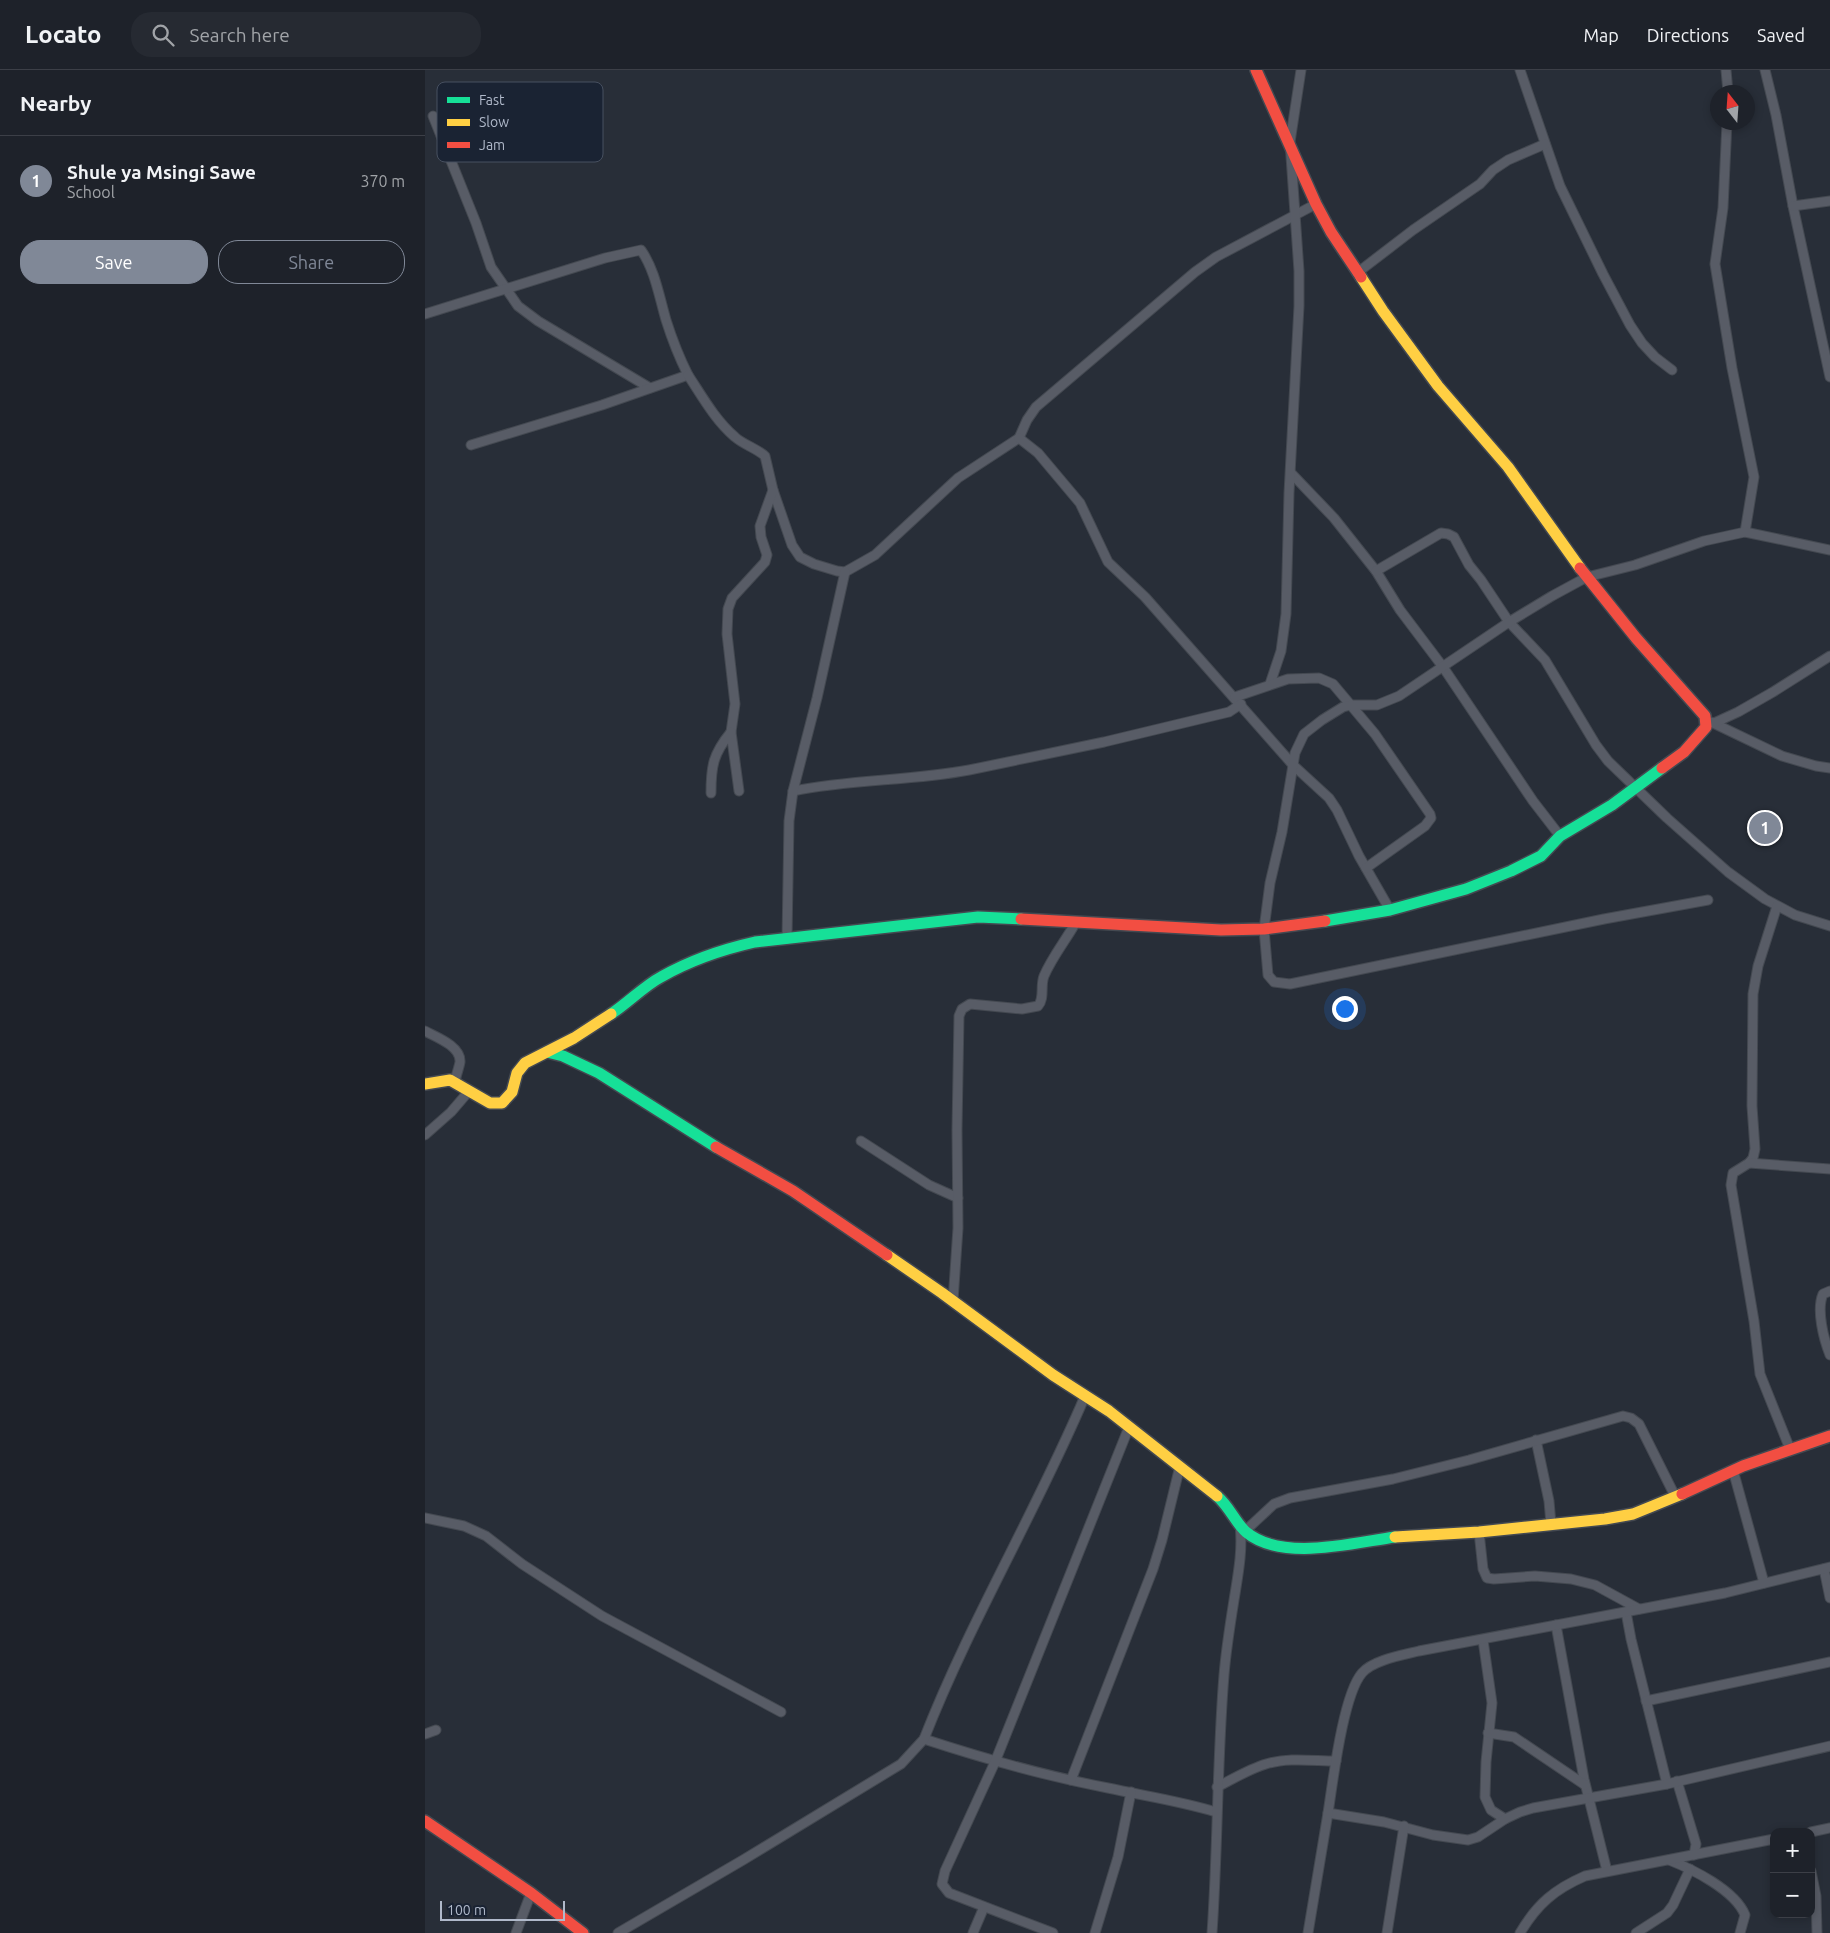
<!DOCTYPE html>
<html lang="en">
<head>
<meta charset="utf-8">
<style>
	body { margin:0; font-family:Ubuntu,sans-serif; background:#262a32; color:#f1f3f6 }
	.controls { position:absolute; right:15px; bottom:15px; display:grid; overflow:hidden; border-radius:10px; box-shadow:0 2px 8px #0003 }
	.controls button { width:45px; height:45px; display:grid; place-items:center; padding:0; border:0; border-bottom:1px solid #3c3f47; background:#1e222a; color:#f1f3f6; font:25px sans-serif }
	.compass { position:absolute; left:1285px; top:15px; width:45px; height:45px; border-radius:50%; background:#1e222a; box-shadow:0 2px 8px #0003; rotate:343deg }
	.scale { position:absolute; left:15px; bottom:12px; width:125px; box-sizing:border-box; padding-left:5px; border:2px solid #b0b9ca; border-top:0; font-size:14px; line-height:18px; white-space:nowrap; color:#b0b9ca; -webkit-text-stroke:4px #1a2333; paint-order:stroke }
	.you { position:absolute; left:919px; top:938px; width:18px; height:18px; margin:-12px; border:4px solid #fff; border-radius:50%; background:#1a73e8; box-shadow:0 0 0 8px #1a73e833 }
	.badge { display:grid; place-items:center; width:32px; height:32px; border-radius:50%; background:#808897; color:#fff; font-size:16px; font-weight:700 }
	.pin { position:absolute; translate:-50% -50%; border:2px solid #fff; box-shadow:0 1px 5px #0006 }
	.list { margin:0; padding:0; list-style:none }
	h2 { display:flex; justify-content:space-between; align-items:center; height:65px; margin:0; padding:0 20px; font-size:21px }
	h2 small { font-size:16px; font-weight:400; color:#a1a4a8 }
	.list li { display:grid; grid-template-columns:32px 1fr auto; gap:15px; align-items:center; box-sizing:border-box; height:90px; padding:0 20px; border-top:1px solid #3c3f47 }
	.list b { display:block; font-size:19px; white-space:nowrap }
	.list p { margin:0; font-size:16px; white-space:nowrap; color:#a1a4a8 }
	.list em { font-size:16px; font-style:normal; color:#a1a4a8 }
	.actions { display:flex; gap:10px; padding:15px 20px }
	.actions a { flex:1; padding:11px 0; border:1px solid #808897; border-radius:20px; text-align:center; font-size:18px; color:#808897 }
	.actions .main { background:#808897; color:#fff }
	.icon { flex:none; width:28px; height:28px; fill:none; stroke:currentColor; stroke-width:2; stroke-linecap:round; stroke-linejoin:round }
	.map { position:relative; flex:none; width:1405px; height:1863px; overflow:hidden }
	header { display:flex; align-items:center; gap:30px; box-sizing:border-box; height:70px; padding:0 25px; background:#1e222a; border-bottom:1px solid #3c3f47 }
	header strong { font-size:24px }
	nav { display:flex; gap:28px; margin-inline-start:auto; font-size:18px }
	.search { width:350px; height:45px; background:#262a32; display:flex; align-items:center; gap:12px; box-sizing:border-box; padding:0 18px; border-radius:20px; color:#a1a4a8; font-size:19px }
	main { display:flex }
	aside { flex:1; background:#1e222a }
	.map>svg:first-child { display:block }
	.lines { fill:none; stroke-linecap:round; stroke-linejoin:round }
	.street-casing { stroke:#444951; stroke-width:11 }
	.fast-casing { stroke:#444951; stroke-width:14 }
	.slow-casing { stroke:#444951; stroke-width:14 }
	.jam-casing { stroke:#444951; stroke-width:14 }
	.street { stroke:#585c66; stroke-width:9 }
	.fast { stroke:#16e098; stroke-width:11 }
	.slow { stroke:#ffcf43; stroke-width:11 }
	.jam { stroke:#f24e42; stroke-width:11 }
	.key { fill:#1a2333; stroke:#475060; stroke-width:1 }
	.key-label { font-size:14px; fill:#b0b9ca }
</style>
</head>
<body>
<header>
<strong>Locato</strong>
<div class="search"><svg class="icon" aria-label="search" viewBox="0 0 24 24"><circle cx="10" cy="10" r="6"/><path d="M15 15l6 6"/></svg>Search here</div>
<nav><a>Map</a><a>Directions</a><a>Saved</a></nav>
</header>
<main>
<aside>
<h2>Nearby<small></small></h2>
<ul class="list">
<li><span class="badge">1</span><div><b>Shule ya Msingi Sawe</b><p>School</p></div><em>370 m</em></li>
</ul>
<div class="actions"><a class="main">Save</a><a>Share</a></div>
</aside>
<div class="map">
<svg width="1405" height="1863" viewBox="0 0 1405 1863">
	<rect width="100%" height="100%" fill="#282e38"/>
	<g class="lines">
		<defs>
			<g id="street">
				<polyline points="1095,0 1135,116 1178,204 1205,255 1217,273 1230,287 1247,300"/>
				<polyline points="1301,0 1303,22"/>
				<polyline points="1340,0 1351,45 1368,136 1405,307"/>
				<polyline points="8,46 51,153 66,197 93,236 113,251 225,318"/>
				<polyline points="1302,52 1298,138 1290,194 1307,298 1329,407 1320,462"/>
				<polyline points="1368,136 1405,131"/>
				<polyline points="932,203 988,160 1055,114 1068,100 1083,90 1120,74"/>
				<path d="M 0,244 L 180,188 L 216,180 C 230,200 234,226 241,250 C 247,269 254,287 263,305 L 177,335 L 46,375"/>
				<path d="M 263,305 C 277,326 290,350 310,367 C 319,375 331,378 340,386 L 348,420 L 367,475 L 375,487 L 389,494 L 412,501 L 420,502 L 450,485 L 533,408 L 594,368 L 602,350 L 611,337 L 770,202 L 791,187 L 891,134"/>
				<polyline points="594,368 613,383 655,433 683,492 720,527 868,695 904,728 912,740 934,786 965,840"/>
				<polyline points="866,403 909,448 951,501 975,540 1018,597 1108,731 1135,766"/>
				<polyline points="951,501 1016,463 1023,464 1029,467 1044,495 1056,510 1084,552 1120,590 1171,675 1183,691 1242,748 1303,802 1340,829 1370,845 1405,856"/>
				<polyline points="845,614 856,581 861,544 864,423 874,236 874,201 865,72 876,0"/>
				<polyline points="810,627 863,609 894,608 908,614 950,664 1005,744 1006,748 1000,756 941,798"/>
				<polyline points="1286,652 1357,686 1391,696 1405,698"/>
				<polyline points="1289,653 1313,642 1348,622 1405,586"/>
				<polyline points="314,721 306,662 310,634 302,564 303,539 307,528 340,492 342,485 336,467 335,456 348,420"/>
				<path d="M 368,721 C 426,709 486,711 544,700 L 679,672 L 804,642 L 816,634"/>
				<path d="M 286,723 C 286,696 288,684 306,662"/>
				<polyline points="1283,830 1179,849 865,914 849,912 843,905 839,859 845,813 857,762 870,683 879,664 897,650 918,637 926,635 952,635 974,626 1084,552 1127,526 1162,507 1210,495 1279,471 1320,462 1405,480"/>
				<polyline points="1352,836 1333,896 1328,924 1327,1036 1330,1079 1328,1088 1324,1093 1308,1103 1306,1115 1329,1251 1335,1304 1365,1379"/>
				<polyline points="362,869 364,751 368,721 392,628 420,502"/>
				<path d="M 0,961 C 11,967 36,976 35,992 C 34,998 31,1005 30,1012"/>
				<polyline points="0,1065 26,1042 44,1021"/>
				<polyline points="436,1071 504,1115 533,1128"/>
				<polyline points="1324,1093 1405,1099"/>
				<path d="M 1405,1221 L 1398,1224 C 1391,1240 1399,1270 1405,1285"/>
				<path d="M 528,1231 L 533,1158 L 532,1060 L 534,946 L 537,939 L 545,934 L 597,939 L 613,936 C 620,928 615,916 619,906 C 627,887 641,870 651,852"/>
				<polyline points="1111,1370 1124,1431 1126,1454"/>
				<polyline points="1308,1400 1339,1513"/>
				<polyline points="0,1448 39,1456 61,1466 97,1494 177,1546 356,1642"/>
				<polyline points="820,1461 849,1434 865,1428 968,1409 1044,1390 1198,1346 1206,1348 1214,1354 1250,1426"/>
				<polyline points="1054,1462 1058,1499 1062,1508 1069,1509 1110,1506 1146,1509 1170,1515 1214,1539"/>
				<polyline points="1399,1499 1405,1528"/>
				<polyline points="1201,1542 1206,1569 1242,1714"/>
				<polyline points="1131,1555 1159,1709 1182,1801"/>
				<polyline points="1058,1570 1067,1633 1061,1692 1060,1727 1066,1740 1080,1749"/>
				<polyline points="1221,1631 1405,1592"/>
				<polyline points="1063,1663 1089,1667 1160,1715"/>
				<polyline points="0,1664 11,1660"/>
				<path d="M 499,1669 C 560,1689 621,1706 683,1718 C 720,1726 755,1731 791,1742"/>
				<polyline points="646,1710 728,1499 737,1470 755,1396"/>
				<polyline points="1252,1711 1271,1774 1269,1785"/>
				<path d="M 792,1717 C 808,1709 824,1699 841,1694 C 863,1687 889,1691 911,1691"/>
				<polyline points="903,1743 959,1752 1008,1765 1043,1770 1053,1767 1080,1749 1095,1742 1108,1738 1242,1714 1405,1676"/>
				<polyline points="1386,1762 1405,1758"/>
				<path d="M 1244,1790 C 1267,1799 1310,1820 1320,1845 L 1315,1863"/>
				<polyline points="1386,1801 1391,1826 1392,1863"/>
				<polyline points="91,1863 106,1823"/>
				<path d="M 193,1863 L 318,1790 L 476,1694 L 499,1669 C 545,1551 611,1442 660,1326"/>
				<polyline points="548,1863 559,1837"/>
				<polyline points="628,1863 524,1823 517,1814 520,1801 570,1692 704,1357"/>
				<polyline points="670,1863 693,1787 706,1722"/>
				<path d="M 787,1863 C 793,1777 792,1691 799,1605 C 801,1580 805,1555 809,1530 C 813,1505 818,1480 815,1455"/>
				<path d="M 883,1863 C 890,1823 896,1783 903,1743 C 908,1711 918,1625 937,1603 C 948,1590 978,1585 994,1581 L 1300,1523 L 1405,1497"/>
				<polyline points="962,1863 979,1756"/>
				<path d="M 1095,1863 C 1112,1834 1130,1819 1160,1806 L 1349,1769"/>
				<polyline points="1211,1863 1242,1843 1248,1835 1265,1799"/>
			</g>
			<g id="fast">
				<polyline points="900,851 965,840 1041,819 1086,801 1116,786 1135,766 1187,735 1237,698"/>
				<path d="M 186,944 C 203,933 219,916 236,907 C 264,891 299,879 330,872 L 553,847 L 596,849"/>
				<polyline points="122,982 138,986 174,1003 291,1077"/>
				<path d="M 792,1426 C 804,1436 810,1452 821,1462 C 857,1492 927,1473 970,1467"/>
			</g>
			<g id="slow">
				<polyline points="936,207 958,241 1013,316 1083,397 1155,498"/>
				<polyline points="0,1014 25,1010 65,1033 77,1033 87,1022 92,1003 100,993 149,968 186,944"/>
				<polyline points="462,1185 517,1223 628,1305 684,1341 792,1426"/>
				<polyline points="970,1467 1054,1462 1180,1449 1208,1444 1257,1424"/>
			</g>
			<g id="jam">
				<polyline points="831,0 891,134 906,162 936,207"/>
				<polyline points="1155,498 1211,568 1280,646 1281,657 1259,682 1237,698"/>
				<polyline points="596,849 796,860 839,859 900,851"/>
				<polyline points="291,1077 368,1121 462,1185"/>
				<polyline points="1257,1424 1318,1396 1405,1366"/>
				<polyline points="0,1751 106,1823 158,1863"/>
			</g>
		</defs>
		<use href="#street" class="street-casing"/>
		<use href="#fast" class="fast-casing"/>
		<use href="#slow" class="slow-casing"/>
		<use href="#jam" class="jam-casing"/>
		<use href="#street" class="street"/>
		<use href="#fast" class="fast"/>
		<use href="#slow" class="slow"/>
		<use href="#jam" class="jam"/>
	</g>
	<rect x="12" y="12" width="166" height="80" rx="8" class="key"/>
	<rect x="22" y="27" width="23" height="6" fill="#16e098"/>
	<rect x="22" y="49" width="23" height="7" fill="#ffcf43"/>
	<rect x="22" y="72" width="23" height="6" fill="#f24e42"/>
	<g class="key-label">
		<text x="54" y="35">Fast</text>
		<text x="54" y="57">Slow</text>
		<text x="54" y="80">Jam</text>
	</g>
</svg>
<div class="controls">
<button>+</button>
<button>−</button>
</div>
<svg class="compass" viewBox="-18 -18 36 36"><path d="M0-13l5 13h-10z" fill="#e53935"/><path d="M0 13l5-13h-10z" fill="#a1a4a8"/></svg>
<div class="scale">100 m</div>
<div class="you"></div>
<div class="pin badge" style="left:1340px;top:758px">1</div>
</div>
</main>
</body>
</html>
